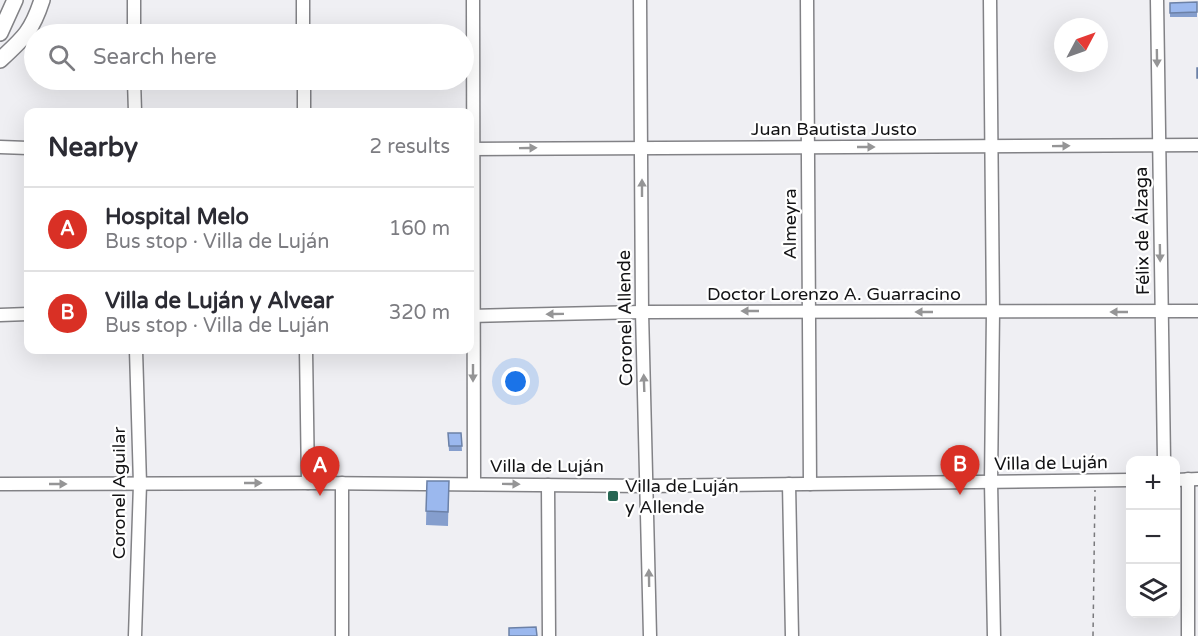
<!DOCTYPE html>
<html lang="en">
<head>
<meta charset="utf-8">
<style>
	body { margin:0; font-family:"Varela Round",sans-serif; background:#f2f2f3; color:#2b2b33 }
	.controls { position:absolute; right:18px; bottom:18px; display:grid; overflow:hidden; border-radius:12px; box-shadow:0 6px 24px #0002 }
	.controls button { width:54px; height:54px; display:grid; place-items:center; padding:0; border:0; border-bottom:2px solid #e1e1e2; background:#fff; color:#2b2b33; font:30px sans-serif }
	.compass { position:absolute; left:1054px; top:18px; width:54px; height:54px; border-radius:50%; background:#fff; box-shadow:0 6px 24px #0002; rotate:49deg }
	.you { position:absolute; left:516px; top:382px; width:21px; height:21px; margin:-15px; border:4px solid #fff; border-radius:50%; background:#1a73e8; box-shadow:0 0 0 9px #1a73e833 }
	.badge { display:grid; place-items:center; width:39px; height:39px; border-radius:50%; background:#d93025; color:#fff; font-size:20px; font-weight:700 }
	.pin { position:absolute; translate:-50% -50px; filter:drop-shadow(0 2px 3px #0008) }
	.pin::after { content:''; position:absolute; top:32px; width:21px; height:18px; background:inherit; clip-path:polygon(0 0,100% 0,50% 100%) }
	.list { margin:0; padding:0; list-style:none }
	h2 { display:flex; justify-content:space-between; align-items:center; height:78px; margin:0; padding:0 24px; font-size:26px }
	h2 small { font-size:20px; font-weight:400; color:#7c7c81 }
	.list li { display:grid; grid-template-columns:39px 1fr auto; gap:18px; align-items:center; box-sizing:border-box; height:84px; padding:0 24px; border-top:2px solid #e1e1e2 }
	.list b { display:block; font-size:22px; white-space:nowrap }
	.list p { margin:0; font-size:20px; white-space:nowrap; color:#7c7c81 }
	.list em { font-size:20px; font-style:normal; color:#7c7c81 }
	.icon { flex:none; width:33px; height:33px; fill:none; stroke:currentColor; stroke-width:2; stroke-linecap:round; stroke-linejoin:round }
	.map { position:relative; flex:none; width:1198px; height:636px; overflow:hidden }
	.search { position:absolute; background:#fff; box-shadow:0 6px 24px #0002; left:24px; top:24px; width:450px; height:66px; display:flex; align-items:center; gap:15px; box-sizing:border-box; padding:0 21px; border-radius:33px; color:#7c7c81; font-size:22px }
	.panel { position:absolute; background:#fff; box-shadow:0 6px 24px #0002; left:24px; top:108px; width:450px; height:246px; border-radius:12px }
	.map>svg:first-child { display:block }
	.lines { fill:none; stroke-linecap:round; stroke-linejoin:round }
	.minor-casing { stroke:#828286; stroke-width:15 }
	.major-casing { stroke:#828286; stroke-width:18 }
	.path { stroke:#79797c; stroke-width:1.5; stroke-dasharray:4.5 4.5; stroke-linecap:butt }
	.minor { stroke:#fff; stroke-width:12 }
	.major { stroke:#fff; stroke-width:15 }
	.wall { fill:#859ecd }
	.building { fill:#9bb8ee; stroke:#6c81a7; stroke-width:1.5 }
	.oneway { fill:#959596 }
	.poi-dot { fill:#286754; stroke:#fff; stroke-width:2 }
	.labels { text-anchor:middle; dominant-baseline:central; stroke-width:4.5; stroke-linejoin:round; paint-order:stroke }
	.street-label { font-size:18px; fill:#131315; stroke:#fff }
	.poi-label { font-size:18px; fill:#131315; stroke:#fff; text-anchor:start }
</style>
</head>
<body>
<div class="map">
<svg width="1198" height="636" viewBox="0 0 1198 636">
	<rect width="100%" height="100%" fill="#efeff3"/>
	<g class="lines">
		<defs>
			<g id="minor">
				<polyline points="134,0 134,34"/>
				<polyline points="303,0 303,34"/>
				<polyline points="473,0 474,484"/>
				<polyline points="640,0 642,312 650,636"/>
				<polyline points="807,0 810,484"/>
				<polyline points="990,0 993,312 991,482 994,636"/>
				<polyline points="1157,0 1164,460"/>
				<polyline points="134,80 135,112"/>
				<polyline points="304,80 304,112"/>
				<polyline points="0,147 28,148"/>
				<polyline points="470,149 1198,145"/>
				<polyline points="0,315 28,314"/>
				<polyline points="470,316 642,312 1198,311"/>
				<polyline points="306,350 308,483"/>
				<polyline points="1188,479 1188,636"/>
				<polyline points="1176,480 1198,479"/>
				<polyline points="342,483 342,636"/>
				<polyline points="0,484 308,483 647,486 1130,480"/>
				<polyline points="789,484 792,636"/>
				<polyline points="548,485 549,636"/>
				<polyline points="135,636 140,484 136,350"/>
			</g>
			<g id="major">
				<polyline points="0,33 15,0"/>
				<path d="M 0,60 C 24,38 32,31 42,0"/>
			</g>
		</defs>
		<use href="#minor" class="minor-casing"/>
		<use href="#major" class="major-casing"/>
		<polyline class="path" points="1093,636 1095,490"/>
		<use href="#minor" class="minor"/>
		<use href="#major" class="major"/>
	</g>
	<g class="wall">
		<polygon points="1197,2 1197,17 1170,17 1170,3"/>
		<polygon points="448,433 461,433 462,451 449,451"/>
		<polygon points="427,481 449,481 448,526 426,525"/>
	</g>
	<g class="building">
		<polygon points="1197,2 1197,12 1170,13 1170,3"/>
		<rect x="1197" y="68" width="1" height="10"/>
		<polygon points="448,433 461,433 462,446 449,446"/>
		<polygon points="427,481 449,481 448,512 426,511"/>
		<polygon points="536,627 537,636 509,636 509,628"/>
	</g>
	<defs><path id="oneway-solid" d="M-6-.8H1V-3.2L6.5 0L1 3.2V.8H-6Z" transform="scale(1.5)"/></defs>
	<g class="oneway">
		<use href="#oneway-solid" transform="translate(1157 58) rotate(89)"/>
		<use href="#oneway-solid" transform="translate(1061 146) rotate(-1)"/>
		<use href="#oneway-solid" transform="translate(866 147)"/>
		<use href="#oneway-solid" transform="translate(528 148) rotate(-1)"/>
		<use href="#oneway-solid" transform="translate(642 188) rotate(-90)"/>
		<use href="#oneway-solid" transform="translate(1160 253) rotate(89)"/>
		<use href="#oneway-solid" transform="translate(750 311) rotate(180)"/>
		<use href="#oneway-solid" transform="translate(924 312) rotate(-180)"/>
		<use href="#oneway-solid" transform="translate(1119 312) rotate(180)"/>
		<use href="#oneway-solid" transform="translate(555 314) rotate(179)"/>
		<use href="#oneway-solid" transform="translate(473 373) rotate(90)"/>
		<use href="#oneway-solid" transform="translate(644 383) rotate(-92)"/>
		<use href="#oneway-solid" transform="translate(253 483)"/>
		<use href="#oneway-solid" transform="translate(58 484)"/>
		<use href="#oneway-solid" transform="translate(511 484) rotate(1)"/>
		<use href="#oneway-solid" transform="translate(649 578) rotate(-91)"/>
	</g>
	<rect class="poi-dot" x="607" y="490" width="12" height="12" rx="3"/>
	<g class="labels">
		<g class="street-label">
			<text x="834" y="129">Juan Bautista Justo</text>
			<text transform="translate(790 224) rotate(-90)">Almeyra</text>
			<text transform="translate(1142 231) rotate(-91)">Félix de Álzaga</text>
			<text x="834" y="294">Doctor Lorenzo A. Guarracino</text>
			<text transform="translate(625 318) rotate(-91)">Coronel Allende</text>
			<text transform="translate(1051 463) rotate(-1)">Villa de Luján</text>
			<text x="547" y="466">Villa de Luján</text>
			<text transform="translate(119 493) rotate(-90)">Coronel Aguilar</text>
		</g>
		<g class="poi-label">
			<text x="625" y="486">Villa de Luján<tspan x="625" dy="21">y Allende</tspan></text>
		</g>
	</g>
</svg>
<div class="controls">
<button>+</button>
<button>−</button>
<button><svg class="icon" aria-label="layers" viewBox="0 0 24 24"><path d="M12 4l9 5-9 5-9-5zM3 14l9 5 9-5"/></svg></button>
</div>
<svg class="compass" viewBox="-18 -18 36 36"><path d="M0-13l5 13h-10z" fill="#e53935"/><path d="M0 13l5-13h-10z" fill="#7c7c81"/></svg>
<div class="you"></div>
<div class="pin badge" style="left:320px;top:496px">A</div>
<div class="pin badge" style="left:960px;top:495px">B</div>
<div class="search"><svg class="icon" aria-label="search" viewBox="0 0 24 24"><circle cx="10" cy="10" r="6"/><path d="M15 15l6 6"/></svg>Search here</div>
<section class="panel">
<h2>Nearby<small>2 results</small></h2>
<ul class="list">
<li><span class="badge">A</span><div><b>Hospital Melo</b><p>Bus stop · Villa de Luján</p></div><em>160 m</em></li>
<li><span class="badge">B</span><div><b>Villa de Luján y Alvear</b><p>Bus stop · Villa de Luján</p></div><em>320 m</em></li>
</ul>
</section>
</div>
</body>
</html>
